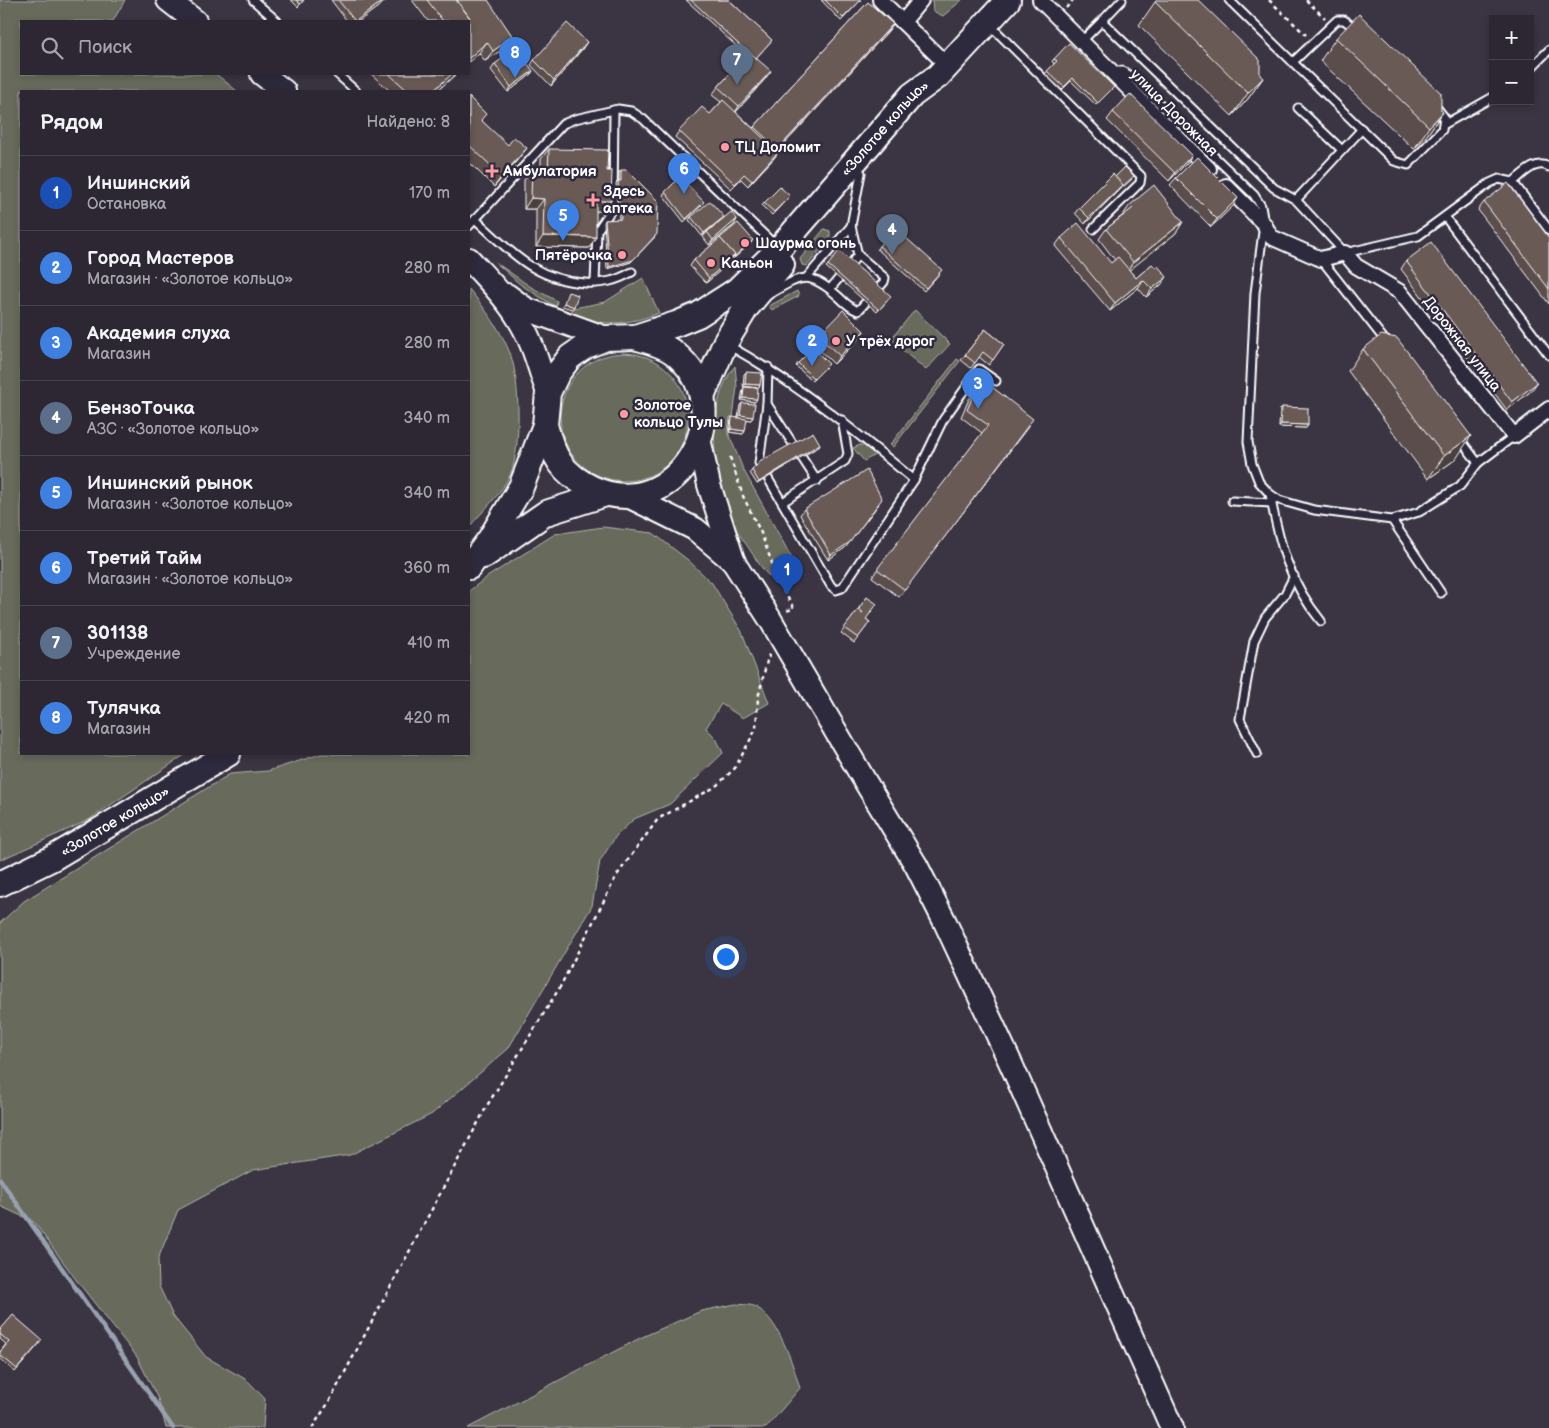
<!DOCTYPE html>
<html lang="ru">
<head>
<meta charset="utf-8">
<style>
	body { margin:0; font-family:"Balsamiq Sans",sans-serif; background:#342f3a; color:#f1f3f6 }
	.controls { position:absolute; right:15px; top:15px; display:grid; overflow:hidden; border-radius:0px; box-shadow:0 2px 8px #0003 }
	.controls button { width:45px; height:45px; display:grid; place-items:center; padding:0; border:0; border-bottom:1px solid #48444d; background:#2c2732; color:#f1f3f6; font:25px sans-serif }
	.you { position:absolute; left:725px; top:956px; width:18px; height:18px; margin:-12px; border:4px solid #fff; border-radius:50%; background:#1a73e8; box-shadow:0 0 0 8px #1a73e833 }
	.badge { display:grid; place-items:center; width:32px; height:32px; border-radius:50%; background:#ff9aa2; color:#fff; font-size:16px; font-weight:700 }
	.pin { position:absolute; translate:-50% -41px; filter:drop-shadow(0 1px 2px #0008) }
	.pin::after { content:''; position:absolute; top:26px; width:18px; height:15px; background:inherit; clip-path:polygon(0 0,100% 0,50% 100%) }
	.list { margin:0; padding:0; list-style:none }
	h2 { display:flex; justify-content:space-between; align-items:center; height:65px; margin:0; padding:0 20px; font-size:21px }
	h2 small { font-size:16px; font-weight:400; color:#a6a5ac }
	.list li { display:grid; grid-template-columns:32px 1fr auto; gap:15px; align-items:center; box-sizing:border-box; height:75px; padding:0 20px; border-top:1px solid #48444d }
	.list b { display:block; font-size:19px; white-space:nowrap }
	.list p { margin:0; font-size:16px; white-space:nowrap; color:#a6a5ac }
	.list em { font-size:16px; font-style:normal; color:#a6a5ac }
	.icon { flex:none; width:28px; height:28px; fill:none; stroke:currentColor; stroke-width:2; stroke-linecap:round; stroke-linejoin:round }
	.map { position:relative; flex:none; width:1549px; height:1428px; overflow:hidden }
	.search { position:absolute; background:#2c2732; box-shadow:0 2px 8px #0003; left:20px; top:20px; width:450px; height:55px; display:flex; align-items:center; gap:12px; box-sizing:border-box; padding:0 18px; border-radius:0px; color:#a6a5ac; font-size:19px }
	.panel { position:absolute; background:#2c2732; box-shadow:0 2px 8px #0003; left:20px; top:90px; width:450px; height:665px; border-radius:0px }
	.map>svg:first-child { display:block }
	.green { fill:#676a5c; stroke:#b3b4ae }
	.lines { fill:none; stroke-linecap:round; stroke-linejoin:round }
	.stream { stroke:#97a2b0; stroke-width:4.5 }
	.service-casing { stroke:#fff; stroke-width:11 }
	.minor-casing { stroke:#fff; stroke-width:18 }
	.primary-casing { stroke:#fff; stroke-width:26 }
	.trunk-casing { stroke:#fff; stroke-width:28 }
	.path { stroke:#fff; stroke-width:2.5; stroke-dasharray:4 4; stroke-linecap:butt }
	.service { stroke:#2f2a3d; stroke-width:7 }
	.minor { stroke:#2f2a3d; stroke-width:14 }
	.primary { stroke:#2f2a3d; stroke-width:22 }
	.trunk { stroke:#2f2a3d; stroke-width:24 }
	.wall { fill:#5a4d4b; stroke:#fff }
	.shaded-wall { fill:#4a3f3d; stroke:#fff }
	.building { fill:#695a57; stroke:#fff }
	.poi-dot { fill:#ff9aa2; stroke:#2f2a3d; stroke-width:2 }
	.labels { text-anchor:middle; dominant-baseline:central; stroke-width:5; stroke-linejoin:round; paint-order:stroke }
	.street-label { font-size:15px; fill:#fff; stroke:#2f2a3d }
	.poi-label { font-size:15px; font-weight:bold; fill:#fff; stroke:#2f2a3d; text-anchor:start }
</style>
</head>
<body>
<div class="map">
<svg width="1549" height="1428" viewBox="0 0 1549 1428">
	<rect width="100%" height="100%" fill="#3b3442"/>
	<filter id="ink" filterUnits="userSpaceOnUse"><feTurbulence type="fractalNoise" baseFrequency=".02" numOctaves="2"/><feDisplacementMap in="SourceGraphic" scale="10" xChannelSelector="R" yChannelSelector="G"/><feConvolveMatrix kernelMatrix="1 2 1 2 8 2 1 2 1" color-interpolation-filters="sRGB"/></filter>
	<g filter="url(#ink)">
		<g class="green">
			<polygon points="0,0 125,0 113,21 21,21 21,74 216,74 237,91 21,91 21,754 186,754 87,821 0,860"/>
			<polygon points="932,0 962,0 943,16 933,11"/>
			<polygon points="824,229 830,231 830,238 807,266 802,265 800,259"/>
			<polygon points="495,262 531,287 557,301 556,307 521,285"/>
			<path d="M 643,278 L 659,313 C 628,325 599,327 569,314 L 574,308 L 605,302 Z"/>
			<path d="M 469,289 C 485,309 502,331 511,356 C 520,383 521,447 511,473 C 502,493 484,510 469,527 Z"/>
			<polygon points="797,291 799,296 772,310 769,306"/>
			<polygon points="915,310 950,344 926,370 890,340"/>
			<circle cx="624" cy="417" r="64"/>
			<polygon points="957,359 960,361 893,447 890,445"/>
			<path d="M 735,366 L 737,387 L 733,417 L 730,417 L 728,432 L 743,469 L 795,564 L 777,582 C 765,575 758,562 750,550 C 744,541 736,531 732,521 C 712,479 704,404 735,366 Z"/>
			<polygon points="860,445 865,445 877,454 864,461 853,448"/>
			<polygon points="603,527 653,533 688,560 712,583 742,632 769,703 743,718 721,704 706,728 716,738 723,753 670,804 634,819 616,836 600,861 592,906 508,1049 432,1114 350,1155 253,1170 178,1210 158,1259 159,1286 173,1316 206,1357 247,1380 265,1399 263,1428 166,1428 158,1399 137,1357 77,1281 34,1222 0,1206 0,923 24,901 230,774 268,771 321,754 469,754 469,591 487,577 555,534"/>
			<path d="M 736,1304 C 742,1305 751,1304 756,1307 C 780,1321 792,1363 800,1388 L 766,1428 L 468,1428 L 640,1338 L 701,1311 Z"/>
		</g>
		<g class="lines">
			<polyline class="stream" points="0,1179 173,1428"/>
			<defs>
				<g id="service">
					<polyline points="253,0 277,21"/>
					<polyline points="1229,0 1394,161 1408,165 1413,160 1442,130 1444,117 1437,108"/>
					<polyline points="1102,21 1122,0"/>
					<polyline points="990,25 1141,176 1140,183 1093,229"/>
					<polyline points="1081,42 1102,21 1274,188 1296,200 1345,253 1418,236 1490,183 1499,179 1513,182 1549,230"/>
					<polyline points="1293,62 1337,20 1344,20 1356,29"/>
					<polyline points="1530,69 1549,50"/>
					<polyline points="1112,71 1123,71 1132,77 1254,195 1261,206 1264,224 1255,293 1248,442 1252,464 1259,482 1270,494 1279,500 1314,510 1392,520 1419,512 1460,486 1478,463 1514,436"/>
					<polyline points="337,74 356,91"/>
					<polyline points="1298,108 1342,150"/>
					<polyline points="1445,124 1493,97"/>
					<path d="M 1513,182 C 1523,174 1536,159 1549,167"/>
					<polyline points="1296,200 1362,129"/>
					<polyline points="1445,217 1549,355"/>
					<path d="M 475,219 C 510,251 534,280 585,283 C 603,284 616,281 632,272"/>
					<polyline points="469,226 563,124 575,119 618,109 631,111 643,119 776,246"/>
					<polyline points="1321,259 1387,343"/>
					<polyline points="807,277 851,226"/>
					<polyline points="595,283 597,231 612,209 613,203 614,110"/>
					<polyline points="830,289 858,255"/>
					<path d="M 768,295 C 801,276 807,269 839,297 C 844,302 850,308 858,311 L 884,282 L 885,278 L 858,255 L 851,226 L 861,173"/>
					<path d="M 728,345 C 796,383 855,431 914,480"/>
					<polyline points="768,367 767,404 759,463 831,586 836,590 842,588 914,480 943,420 979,369 996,381"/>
					<polyline points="767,404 817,481"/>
					<polyline points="1460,439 1478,463"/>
					<path d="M 1270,494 C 1279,543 1289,582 1321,621"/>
					<polyline points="1232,501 1272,503"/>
					<polyline points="783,502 845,461 848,454 842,420"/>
					<polyline points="1392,520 1441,593"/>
					<polyline points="1257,754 1240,719 1254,641 1265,618 1285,594 1294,576"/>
				</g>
				<g id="minor">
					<polyline points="880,0 948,66"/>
					<polyline points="1040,0 1209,169"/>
					<polyline points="903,22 921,0"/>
					<polyline points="1226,186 1264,224 1271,237 1321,259 1345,253 1356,266 1400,292 1514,436 1549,409"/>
				</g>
				<g id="primary">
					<polyline points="168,0 195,21"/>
					<polyline points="262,74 284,91"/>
					<path d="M 469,259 C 486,278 505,296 518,318 C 533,341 539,368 548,393"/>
					<polyline points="507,295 526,309 606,338"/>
					<polyline points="700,443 709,485 734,563 770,619 866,783 916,865 945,922 1011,1064 1172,1428"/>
					<polyline points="628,496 695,529 734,562"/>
				</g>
				<g id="trunk">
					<polyline points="702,397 725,343 746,308 782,265"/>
					<path d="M 545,425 C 553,456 562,474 592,488 C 676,527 746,409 673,352 C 662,344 648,341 635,337"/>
					<polyline points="484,556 546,513 606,494"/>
					<path id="s1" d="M 469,567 L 490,539 L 521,487 L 545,425 L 548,393 L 557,374 L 570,357 L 586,346 L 606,338 L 635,337 L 676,324 L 698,315 L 737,290 L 779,249 L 912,95 L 938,76 L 1008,0"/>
					<path id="s2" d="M 0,884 L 53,858 L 228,754"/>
				</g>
			</defs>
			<use href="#service" class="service-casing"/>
			<use href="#minor" class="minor-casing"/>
			<use href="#primary" class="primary-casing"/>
			<use href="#trunk" class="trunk-casing"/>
			<g class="path">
				<polyline points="1269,0 1306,35"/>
				<polyline points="1306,0 1325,18"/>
				<polyline points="1066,8 1073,0"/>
				<polyline points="730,457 743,496 761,533 780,585 794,608 787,611"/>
				<polyline points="312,1428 329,1402 488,1104 560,987 617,875 658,819 715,787 735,768 756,729 758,698 767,661 770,658 767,652"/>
			</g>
			<use href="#service" class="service"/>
			<use href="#minor" class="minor"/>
			<use href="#primary" class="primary"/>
			<use href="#trunk" class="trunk"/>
		</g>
		<g class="wall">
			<polygon points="291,0 304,0 298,7"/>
			<polygon points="331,0 387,0 359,21 347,21"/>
			<polygon points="412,0 488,0 506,47 485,61 479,53 469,21 428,21"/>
			<polygon points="686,0 729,0 772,40 756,58 765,79 736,112 753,128 868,2 889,30 778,151 775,157 748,186 741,179 731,189 675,137 679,131 710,114 721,102 712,95 718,87 746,55"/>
			<polygon points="821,0 861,0 841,21"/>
			<polygon points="1155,2 1263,78 1247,100 1232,116 1139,25"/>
			<polygon points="1336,38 1443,112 1427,135 1414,149 1320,61"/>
			<polygon points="583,48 551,86 531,65 534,60"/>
			<polygon points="1054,59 1112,89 1096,105 1071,81 1062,90 1045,74 1054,64 1052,61"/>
			<polygon points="495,64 533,71 529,76 508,92 491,70"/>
			<polygon points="371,74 456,74 437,91 390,91"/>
			<polygon points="469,97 481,120 519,158 494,187 469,162"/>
			<polygon points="1113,112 1187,163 1169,181 1107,120"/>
			<polygon points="549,149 607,171 611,201 604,211 596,211 589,248 536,247 536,209 524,209 524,180 532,169 541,169 541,159"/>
			<polygon points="621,170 655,237 631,262 607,269 604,223 605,220 619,220 616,183 618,181 619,181 619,173"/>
			<polygon points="1115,177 1132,179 1121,189 1120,188 1085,224 1075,213 1079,208"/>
			<polygon points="1176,178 1233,206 1211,227 1170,185"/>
			<polygon points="665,192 702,205 684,222 663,195"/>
			<polygon points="790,196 772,215 762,206 764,203"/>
			<polygon points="1484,202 1549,238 1549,304 1478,210"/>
			<polygon points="1130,205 1176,233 1129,270 1136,278 1152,264 1161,285 1146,297 1138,288 1110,311 1055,246 1061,238 1111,263 1115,260 1099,239 1106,229 1123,215"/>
			<polygon points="691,217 722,219 702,236 689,220"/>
			<polygon points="737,219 734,225 709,245 703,237 707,232"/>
			<polygon points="720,238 751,243 706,283 690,266 694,260"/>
			<polygon points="879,246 940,273 924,291 877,249"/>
			<polygon points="1406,261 1531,391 1507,410 1401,269"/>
			<polygon points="828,265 889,299 877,312 826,267"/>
			<polygon points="985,329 1004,344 989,365 979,357 971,368 961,360"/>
			<polygon points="864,331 859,339 834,364 813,344 818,336"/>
			<polygon points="1363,349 1456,459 1428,479 1348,371"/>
			<polygon points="798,363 827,366 812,381 796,366"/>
			<polygon points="746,372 760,385 759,388 743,386 744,374"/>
			<polygon points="744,387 755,402 741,400 743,389"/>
			<polygon points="975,391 1028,427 899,597 872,577 982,433 961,417 969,399"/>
			<polygon points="742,403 753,417 751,420 738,418 740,405"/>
			<polygon points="1282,407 1308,425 1306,428 1279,427 1280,409"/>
			<polygon points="732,417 745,431 743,434 729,432 731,420"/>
			<polygon points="820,444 818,447 757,484 750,473 752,470"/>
			<polygon points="804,509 846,547 828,560 800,515"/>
			<polygon points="867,597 866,619 870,622 854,643 841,633"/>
			<polygon points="0,1330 40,1343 15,1372 0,1359 0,1352 6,1344 0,1339"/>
		</g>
		<g class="shaded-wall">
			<polygon points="384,0 387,0 359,21 356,21"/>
			<polygon points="893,24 889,30 775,154 778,149"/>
			<polygon points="513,37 506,47 485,61 493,51"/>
			<polygon points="487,42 479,53 469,62 469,58"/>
			<polygon points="587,42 583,48 551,86 554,80"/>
			<polygon points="533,71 529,76 508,92 511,87"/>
			<polygon points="771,71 765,79 734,114 739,106"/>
			<polygon points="452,74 456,74 437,91 433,91"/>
			<polygon points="1263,78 1247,100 1232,116 1248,93"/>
			<polygon points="1443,112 1427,135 1414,149 1429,127"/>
			<polygon points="527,148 519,158 494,187 502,176"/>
			<polygon points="778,152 775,157 748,186 752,181"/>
			<polygon points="1192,155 1187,163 1169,181 1175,173"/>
			<polygon points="1123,185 1119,190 1085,224 1089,218"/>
			<polygon points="531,198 544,199 536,209 524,209"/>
			<polygon points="1238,198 1233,206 1211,227 1217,219"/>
			<polygon points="596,201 611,201 604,211 589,211"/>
			<polygon points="724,217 722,219 702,236 704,233"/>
			<polygon points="737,219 734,225 709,245 713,240"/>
			<polygon points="1183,222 1176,233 1126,273 1133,262"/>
			<polygon points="657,234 631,262 607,269 609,267"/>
			<polygon points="543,236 596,237 589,248 536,247"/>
			<polygon points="753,240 751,243 706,283 709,278"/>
			<polygon points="1167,277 1161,285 1146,297 1152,289"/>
			<polygon points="1143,280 1138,288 1110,311 1115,303"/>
			<polygon points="564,303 574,307 572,309 562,306"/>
			<polygon points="864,331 859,339 834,364 840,356"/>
			<polygon points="1537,383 1531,391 1507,410 1512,402"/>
			<polygon points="745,384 760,385 759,388 743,386"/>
			<polygon points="743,398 757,399 755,402 741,400"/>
			<polygon points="740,415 753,417 751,420 738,418"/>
			<polygon points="1281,424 1308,425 1306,428 1279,427"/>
			<polygon points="731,429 745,431 743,434 729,432"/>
			<polygon points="1471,436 1456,459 1428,479 1444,456"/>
			<polygon points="820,444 818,447 757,484 759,482"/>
			<polygon points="879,504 846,547 828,560 831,555"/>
		</g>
		<g class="building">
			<polygon points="296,0 304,0 300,4"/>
			<polygon points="338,0 384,0 356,21 355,21"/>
			<polygon points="427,0 456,0 470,18 457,0 488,0 513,37 493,51 487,42 469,58 469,21 443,21"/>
			<polygon points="691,0 729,0 772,40 756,58 749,52 748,53"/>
			<polygon points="825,0 861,0 843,18"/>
			<polygon points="1157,0 1198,0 1260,60 1260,75 1263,78 1248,93 1155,2"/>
			<polygon points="868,2 893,24 778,149 754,127"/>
			<polygon points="1359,14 1441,93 1441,110 1443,112 1429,127 1336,38"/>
			<polygon points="567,23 587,42 554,80 534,60"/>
			<polygon points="1069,43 1114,87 1098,103 1073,78 1064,87 1047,71 1057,61 1054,59"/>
			<polygon points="516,48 533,71 511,87 495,64"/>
			<polygon points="749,52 771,71 739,106 718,87"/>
			<polygon points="389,74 452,74 433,91 408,91"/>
			<polygon points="1130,94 1192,155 1175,173 1113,112"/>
			<polygon points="469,97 486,114 481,120 508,145 514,137 527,148 502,176 469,145"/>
			<polygon points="723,100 778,152 752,181 744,174 735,184 679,131 702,107 710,114"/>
			<polygon points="549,149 608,150 607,171 612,171 611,201 596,201 596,237 543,236 544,199 531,198 532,169 548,170"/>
			<polygon points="1197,157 1238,198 1217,219 1176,178"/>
			<polygon points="1125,167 1134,176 1123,186 1122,185 1123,185 1115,177"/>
			<polygon points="621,170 627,170 658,201 657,234 633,260 609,267 605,220 621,219 618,181 621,181"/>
			<polygon points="1113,174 1123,185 1089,218 1079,208"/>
			<polygon points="680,177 704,202 686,219 665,192"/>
			<polygon points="1508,183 1549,238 1549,289 1484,202"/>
			<polygon points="1154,185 1183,222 1133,262 1106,229 1133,208 1130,205"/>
			<polygon points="780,187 790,196 774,212 764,203"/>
			<polygon points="710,201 724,217 704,233 691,217"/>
			<polygon points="731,212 737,219 713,240 707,232"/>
			<polygon points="738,223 753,240 734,257 735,255 720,238"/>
			<polygon points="1078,223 1111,263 1118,257 1136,278 1152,264 1156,268 1158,266 1167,277 1152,289 1143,280 1115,303 1061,238"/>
			<polygon points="895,228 942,270 926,288 879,246"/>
			<polygon points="720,238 735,255 709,278 694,260"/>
			<polygon points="1431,242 1537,383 1512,402 1406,261"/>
			<polygon points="839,251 891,296 879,310 828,265"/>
			<polygon points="568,292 578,295 574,307 564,303"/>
			<polygon points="843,310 864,331 840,356 818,336"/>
			<polygon points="985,329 1004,344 993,360 983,352 975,363 965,355"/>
			<polygon points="1381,335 1397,338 1471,436 1444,456 1363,349"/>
			<polygon points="813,348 829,364 814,379 798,363"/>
			<polygon points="746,372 762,373 760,385 745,384"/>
			<polygon points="987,383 1033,419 905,590 877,569 988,425 967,410 975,391 983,389"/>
			<polygon points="744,387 758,388 757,399 743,398"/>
			<polygon points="742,403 755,404 753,417 740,415"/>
			<polygon points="1282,407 1308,408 1308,425 1281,424"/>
			<polygon points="732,417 747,419 745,431 731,429"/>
			<polygon points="813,432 820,444 759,482 752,470 761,461"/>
			<polygon points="867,470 882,499 850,542 831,555 804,509"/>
			<polygon points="867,597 877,604 866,619 870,622 858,638 844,628 858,610 863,613 859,608"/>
			<polygon points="13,1315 42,1340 17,1369 0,1355 0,1352 9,1342 0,1334 0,1330"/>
		</g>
	</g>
	<g class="poi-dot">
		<circle cx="725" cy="147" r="5"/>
		<path d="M489.5 163.5h5v5h5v5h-5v5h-5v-5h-5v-5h5z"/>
		<path d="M590.5 192.5h5v5h5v5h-5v5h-5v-5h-5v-5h5z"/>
		<circle cx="745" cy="243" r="5"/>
		<circle cx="622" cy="255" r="5"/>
		<circle cx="711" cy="263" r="5"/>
		<circle cx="836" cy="341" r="5"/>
		<circle cx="624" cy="414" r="5"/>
	</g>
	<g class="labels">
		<g class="street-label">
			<text transform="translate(1174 113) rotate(45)">улица Дорожная</text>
			<text stroke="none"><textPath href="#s1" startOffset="639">«Золотое кольцо»</textPath></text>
			<text transform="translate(1462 344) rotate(52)">Дорожная улица</text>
			<text stroke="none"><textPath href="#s2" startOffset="131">«Золотое кольцо»</textPath></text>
		</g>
		<g class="poi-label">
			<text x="735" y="147">ТЦ Доломит</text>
			<text x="503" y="171">Амбулатория</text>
			<text x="603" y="191">Здесь<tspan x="603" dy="17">аптека</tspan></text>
			<text x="755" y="243">Шаурма огонь</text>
			<text x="612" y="255" text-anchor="end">Пятёрочка</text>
			<text x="721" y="263">Каньон</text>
			<text x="846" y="341">У трёх дорог</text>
			<text x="634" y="405">Золотое<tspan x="634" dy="17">кольцо Тулы</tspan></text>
		</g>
	</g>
</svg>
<div class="controls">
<button>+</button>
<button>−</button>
</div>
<div class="you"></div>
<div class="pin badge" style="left:787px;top:595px;background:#1a4fb4">1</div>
<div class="pin badge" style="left:812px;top:366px;background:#3f7fe0">2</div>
<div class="pin badge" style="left:978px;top:409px;background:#3f7fe0">3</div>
<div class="pin badge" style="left:892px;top:255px;background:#5c6f8a">4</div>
<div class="pin badge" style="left:563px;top:241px;background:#3f7fe0">5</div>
<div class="pin badge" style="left:684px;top:194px;background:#3f7fe0">6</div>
<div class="pin badge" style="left:737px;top:85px;background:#5c6f8a">7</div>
<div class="pin badge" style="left:515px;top:78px;background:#3f7fe0">8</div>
<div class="search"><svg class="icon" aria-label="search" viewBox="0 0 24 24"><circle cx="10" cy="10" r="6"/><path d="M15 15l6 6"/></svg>Поиск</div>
<section class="panel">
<h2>Рядом<small>Найдено: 8</small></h2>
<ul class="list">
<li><span class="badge" style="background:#1a4fb4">1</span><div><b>Иншинский</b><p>Остановка</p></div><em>170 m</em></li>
<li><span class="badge" style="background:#3f7fe0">2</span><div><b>Город Мастеров</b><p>Магазин · «Золотое кольцо»</p></div><em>280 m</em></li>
<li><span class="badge" style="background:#3f7fe0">3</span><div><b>Академия слуха</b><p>Магазин</p></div><em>280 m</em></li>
<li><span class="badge" style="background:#5c6f8a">4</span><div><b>БензоТочка</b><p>АЗС · «Золотое кольцо»</p></div><em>340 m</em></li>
<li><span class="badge" style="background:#3f7fe0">5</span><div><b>Иншинский рынок</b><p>Магазин · «Золотое кольцо»</p></div><em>340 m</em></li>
<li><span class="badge" style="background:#3f7fe0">6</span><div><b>Третий Тайм</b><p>Магазин · «Золотое кольцо»</p></div><em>360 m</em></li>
<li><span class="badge" style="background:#5c6f8a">7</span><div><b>301138</b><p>Учреждение</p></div><em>410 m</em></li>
<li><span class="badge" style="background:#3f7fe0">8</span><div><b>Тулячка</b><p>Магазин</p></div><em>420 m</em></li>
</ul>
</section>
</div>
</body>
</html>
